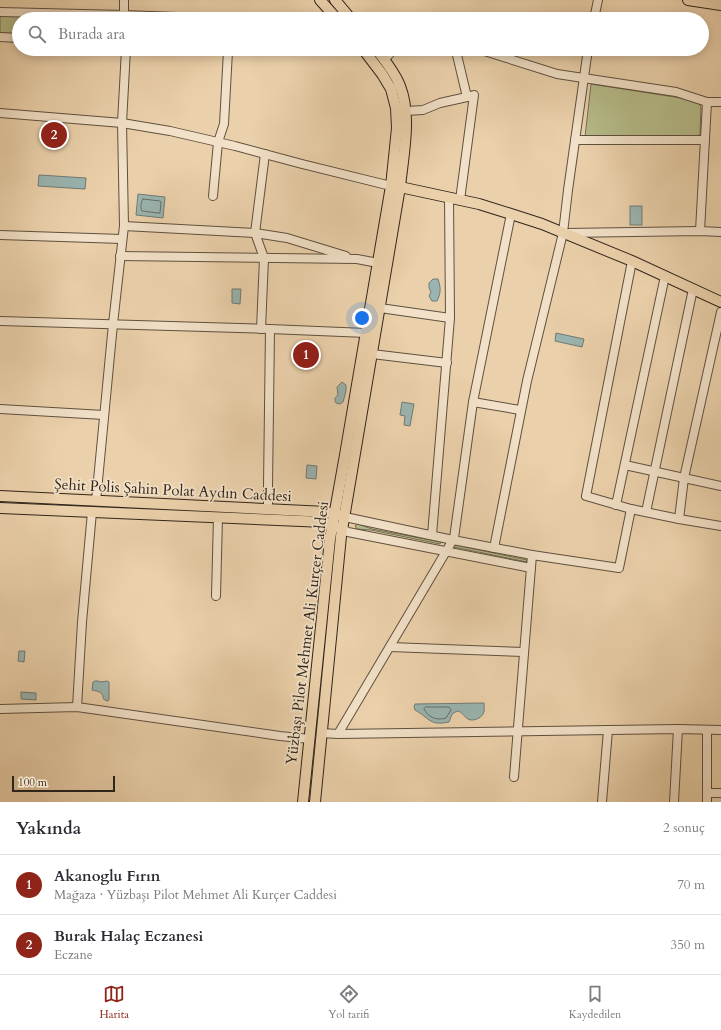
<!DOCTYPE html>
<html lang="tr">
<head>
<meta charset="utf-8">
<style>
	body { margin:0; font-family:Cardo,serif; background:#f7f7f7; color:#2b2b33 }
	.scale { position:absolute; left:12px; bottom:10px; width:103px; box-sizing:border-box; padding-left:4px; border:2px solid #30251b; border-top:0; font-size:11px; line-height:14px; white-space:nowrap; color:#30251b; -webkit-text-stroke:3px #f2e1c8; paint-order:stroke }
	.you { position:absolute; left:362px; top:318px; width:14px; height:14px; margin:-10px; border:3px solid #fff; border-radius:50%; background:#1a73e8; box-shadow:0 0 0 6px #1a73e833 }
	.badge { display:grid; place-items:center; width:26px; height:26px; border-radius:50%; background:#8f2418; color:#fff; font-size:13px; font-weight:700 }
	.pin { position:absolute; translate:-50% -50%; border:2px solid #fff; box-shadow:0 1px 4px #0006 }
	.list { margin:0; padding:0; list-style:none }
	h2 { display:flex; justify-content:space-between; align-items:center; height:52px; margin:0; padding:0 16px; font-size:17px }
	h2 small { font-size:13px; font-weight:400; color:#7c7c81 }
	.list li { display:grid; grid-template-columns:26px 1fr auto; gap:12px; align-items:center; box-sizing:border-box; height:60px; padding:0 16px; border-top:1px solid #e1e1e2 }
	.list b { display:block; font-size:15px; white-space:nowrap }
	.list p { margin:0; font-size:13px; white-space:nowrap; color:#7c7c81 }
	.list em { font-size:13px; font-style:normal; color:#7c7c81 }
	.icon { flex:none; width:22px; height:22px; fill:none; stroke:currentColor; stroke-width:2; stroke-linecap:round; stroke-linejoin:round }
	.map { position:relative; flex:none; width:721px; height:802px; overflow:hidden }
	.search { position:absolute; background:#fff; box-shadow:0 2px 10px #0003; left:12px; right:12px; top:12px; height:44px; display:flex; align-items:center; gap:10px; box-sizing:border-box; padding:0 14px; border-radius:22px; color:#7c7c81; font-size:15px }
	.sheet { height:172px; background:#fff }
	nav { display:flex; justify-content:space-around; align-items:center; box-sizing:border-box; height:56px; border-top:1px solid #e1e1e2; background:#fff; font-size:11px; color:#7c7c81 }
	nav a { display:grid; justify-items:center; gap:2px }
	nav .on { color:#8f2418 }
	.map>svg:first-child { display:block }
	.green { fill:#b6bc8a; stroke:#737052 }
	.water { fill:#9ab5b1; stroke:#707b75 }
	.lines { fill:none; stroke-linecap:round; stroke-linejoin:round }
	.shore { stroke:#656d66; stroke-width:1 }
	.minor-casing { stroke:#5f503f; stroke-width:10 }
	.major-casing { stroke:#30251b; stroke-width:12 }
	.minor { stroke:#f2e1c8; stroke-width:8 }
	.major { stroke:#ebd1ab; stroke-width:10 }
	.labels { text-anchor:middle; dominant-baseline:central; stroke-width:3.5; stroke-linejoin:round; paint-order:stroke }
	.street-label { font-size:15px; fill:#30251b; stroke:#f2e1c8 }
</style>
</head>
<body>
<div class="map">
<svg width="721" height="802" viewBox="0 0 721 802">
	<rect width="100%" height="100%" fill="#ebd1ab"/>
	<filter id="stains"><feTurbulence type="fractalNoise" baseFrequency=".005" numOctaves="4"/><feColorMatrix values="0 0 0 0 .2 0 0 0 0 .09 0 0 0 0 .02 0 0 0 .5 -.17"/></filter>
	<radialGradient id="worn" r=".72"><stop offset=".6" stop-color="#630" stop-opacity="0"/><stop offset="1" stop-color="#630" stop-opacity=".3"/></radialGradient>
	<g class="green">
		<polygon points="0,15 119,19 19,19 19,34 0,33"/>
		<polygon points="591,84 694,100 699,102 701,108 700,134 696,137 585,137"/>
		<polygon points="0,501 326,516 326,518 0,503"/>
		<polygon points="358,524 372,529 441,542 440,544 371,530 357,529 355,526"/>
		<polygon points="335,533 337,534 311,802 308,802"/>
		<polygon points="455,545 527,560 527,562 454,547"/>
	</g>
	<g class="water">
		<polygon points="39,175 86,178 85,189 38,186"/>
		<polygon points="138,194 165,197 163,218 136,215"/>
		<rect x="630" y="206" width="12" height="19"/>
		<path d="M 433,279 L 438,279 C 441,288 441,293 437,301 L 432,301 L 429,296 L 431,292 L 429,288 L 429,283 Z"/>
		<polygon points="232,289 241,289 240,304 232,303"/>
		<polygon points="556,333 584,339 582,347 555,341"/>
		<path d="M 342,382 L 346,385 L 346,391 L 343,402 L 340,404 L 336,403 C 334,399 335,397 338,395 L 337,387 Z"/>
		<polygon points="402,402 414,404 410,426 404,425 405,416 400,415"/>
		<polygon points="307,465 317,466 316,479 306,478"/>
		<polygon points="19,651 25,651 24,662 18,661"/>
		<path d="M 95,681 L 98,681 L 101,682 L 107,681 L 109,682 L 109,699 L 108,701 C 101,700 105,697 101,693 C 99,691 95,691 92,690 L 93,682 Z"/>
		<polygon points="21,692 36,693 36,700 21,699"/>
		<path d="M 484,703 C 484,707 485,711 483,714 C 481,718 473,722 468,719 C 463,716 463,712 457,711 L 452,714 L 449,722 C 429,726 431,719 415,710 L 414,707 L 415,704 Z"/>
	</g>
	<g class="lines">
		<g class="shore">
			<path d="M 143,199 L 160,201 L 161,202 L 160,213 L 158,213 L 142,211 C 140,208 141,201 143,199 Z"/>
			<path d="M 426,707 L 449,707 L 451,710 L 446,718 C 436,721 428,717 424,709 Z"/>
		</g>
		<defs>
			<g id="minor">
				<polyline points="124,0 124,19"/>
				<polyline points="0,12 124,15 205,18"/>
				<polyline points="594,19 598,0"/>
				<polyline points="0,37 19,38"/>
				<polyline points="208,49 228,51 224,124 218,142 213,196"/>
				<polyline points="478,49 557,74 676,92 707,102 721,102"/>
				<polyline points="384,60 394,49"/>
				<polyline points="406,111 423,110 440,103 467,97 457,55 457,49"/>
				<polyline points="0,113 122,123 170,131 235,146 302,164 395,187"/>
				<polyline points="575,140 705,140"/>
				<polyline points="460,200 474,95 467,97"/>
				<polyline points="124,226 255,233 287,238 346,256"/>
				<polyline points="700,231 707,102"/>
				<polyline points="566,233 700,231 721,232"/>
				<polyline points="0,235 122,239"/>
				<polyline points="120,256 357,259 378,263"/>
				<polyline points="632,261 586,496 631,509 679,519 721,526"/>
				<polyline points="380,308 450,318"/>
				<polyline points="0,321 270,329 366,333"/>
				<polyline points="261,329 264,258 255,233 265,154"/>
				<polyline points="372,354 447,363"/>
				<polyline points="473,402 520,410"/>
				<polyline points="0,409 104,415"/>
				<polyline points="625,465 721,486"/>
				<polyline points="96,501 113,324 124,226 122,123 126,49"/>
				<polyline points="616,505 665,276"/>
				<polyline points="268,510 268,486 270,329"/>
				<polyline points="646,512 693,289"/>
				<polyline points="345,517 453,540 532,555 619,568 631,509"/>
				<polyline points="679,519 684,478 721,312"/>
				<polyline points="343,529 348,532 531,568"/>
				<polyline points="432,535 450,318 449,197"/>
				<polyline points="494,548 527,381 563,233 568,190 588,49"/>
				<polyline points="216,596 218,517"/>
				<polyline points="390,647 524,652"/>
				<polyline points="77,707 82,622 92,512"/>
				<polyline points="0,709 77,707 280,736 310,739"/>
				<polyline points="707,730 707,802"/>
				<polyline points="321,733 338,734 678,729 721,730"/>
				<polyline points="338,734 386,653 454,538 473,402 511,214"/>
				<polyline points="514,777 532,555"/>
				<polyline points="707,793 721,793"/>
				<polyline points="602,802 608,730"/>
				<polyline points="674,802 678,729"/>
			</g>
			<g id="major">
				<polyline points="320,0 337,19"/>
				<polyline points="335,0 351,19"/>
				<polyline points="688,0 721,5"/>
				<polyline points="400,187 479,204 511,214 542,224 632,261 721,302"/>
				<polyline points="0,496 327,512 341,516"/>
				<polyline points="0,508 325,522 339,528"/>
				<polyline points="303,802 330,539 345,455 391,186 397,128 396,108 391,89 382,74 363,49"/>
				<path d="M 315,802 L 341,536 L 400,187 C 403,156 412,116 400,86 C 396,75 384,59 376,49"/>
			</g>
		</defs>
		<use href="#minor" class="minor-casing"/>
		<use href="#major" class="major-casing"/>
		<use href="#minor" class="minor"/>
		<use href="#major" class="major"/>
	</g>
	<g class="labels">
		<g class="street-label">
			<text transform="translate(173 490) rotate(3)">Şehit Polis Şahin Polat Aydın Caddesi</text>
			<text transform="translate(307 633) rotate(-83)">Yüzbaşı Pilot Mehmet Ali Kurçer Caddesi</text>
		</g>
	</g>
	<rect width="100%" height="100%" filter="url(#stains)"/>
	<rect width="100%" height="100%" fill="url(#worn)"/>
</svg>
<div class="scale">100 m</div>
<div class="you"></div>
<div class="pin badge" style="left:306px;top:355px">1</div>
<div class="pin badge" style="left:54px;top:135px">2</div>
<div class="search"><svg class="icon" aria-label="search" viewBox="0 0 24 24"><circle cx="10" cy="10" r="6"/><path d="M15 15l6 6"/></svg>Burada ara</div>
</div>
<section class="sheet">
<h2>Yakında<small>2 sonuç</small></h2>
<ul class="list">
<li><span class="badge">1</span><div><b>Akanoglu Fırın</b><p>Mağaza · Yüzbaşı Pilot Mehmet Ali Kurçer Caddesi</p></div><em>70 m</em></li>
<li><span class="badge">2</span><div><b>Burak Halaç Eczanesi</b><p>Eczane</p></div><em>350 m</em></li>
</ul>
</section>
<nav>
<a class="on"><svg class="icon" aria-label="map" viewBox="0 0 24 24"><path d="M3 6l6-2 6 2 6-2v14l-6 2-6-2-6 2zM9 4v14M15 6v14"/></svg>Harita</a>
<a><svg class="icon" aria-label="directions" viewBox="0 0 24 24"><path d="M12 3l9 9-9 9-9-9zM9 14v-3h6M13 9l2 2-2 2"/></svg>Yol tarifi</a>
<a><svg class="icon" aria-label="saved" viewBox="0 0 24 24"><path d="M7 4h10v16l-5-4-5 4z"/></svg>Kaydedilen</a>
</nav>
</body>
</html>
